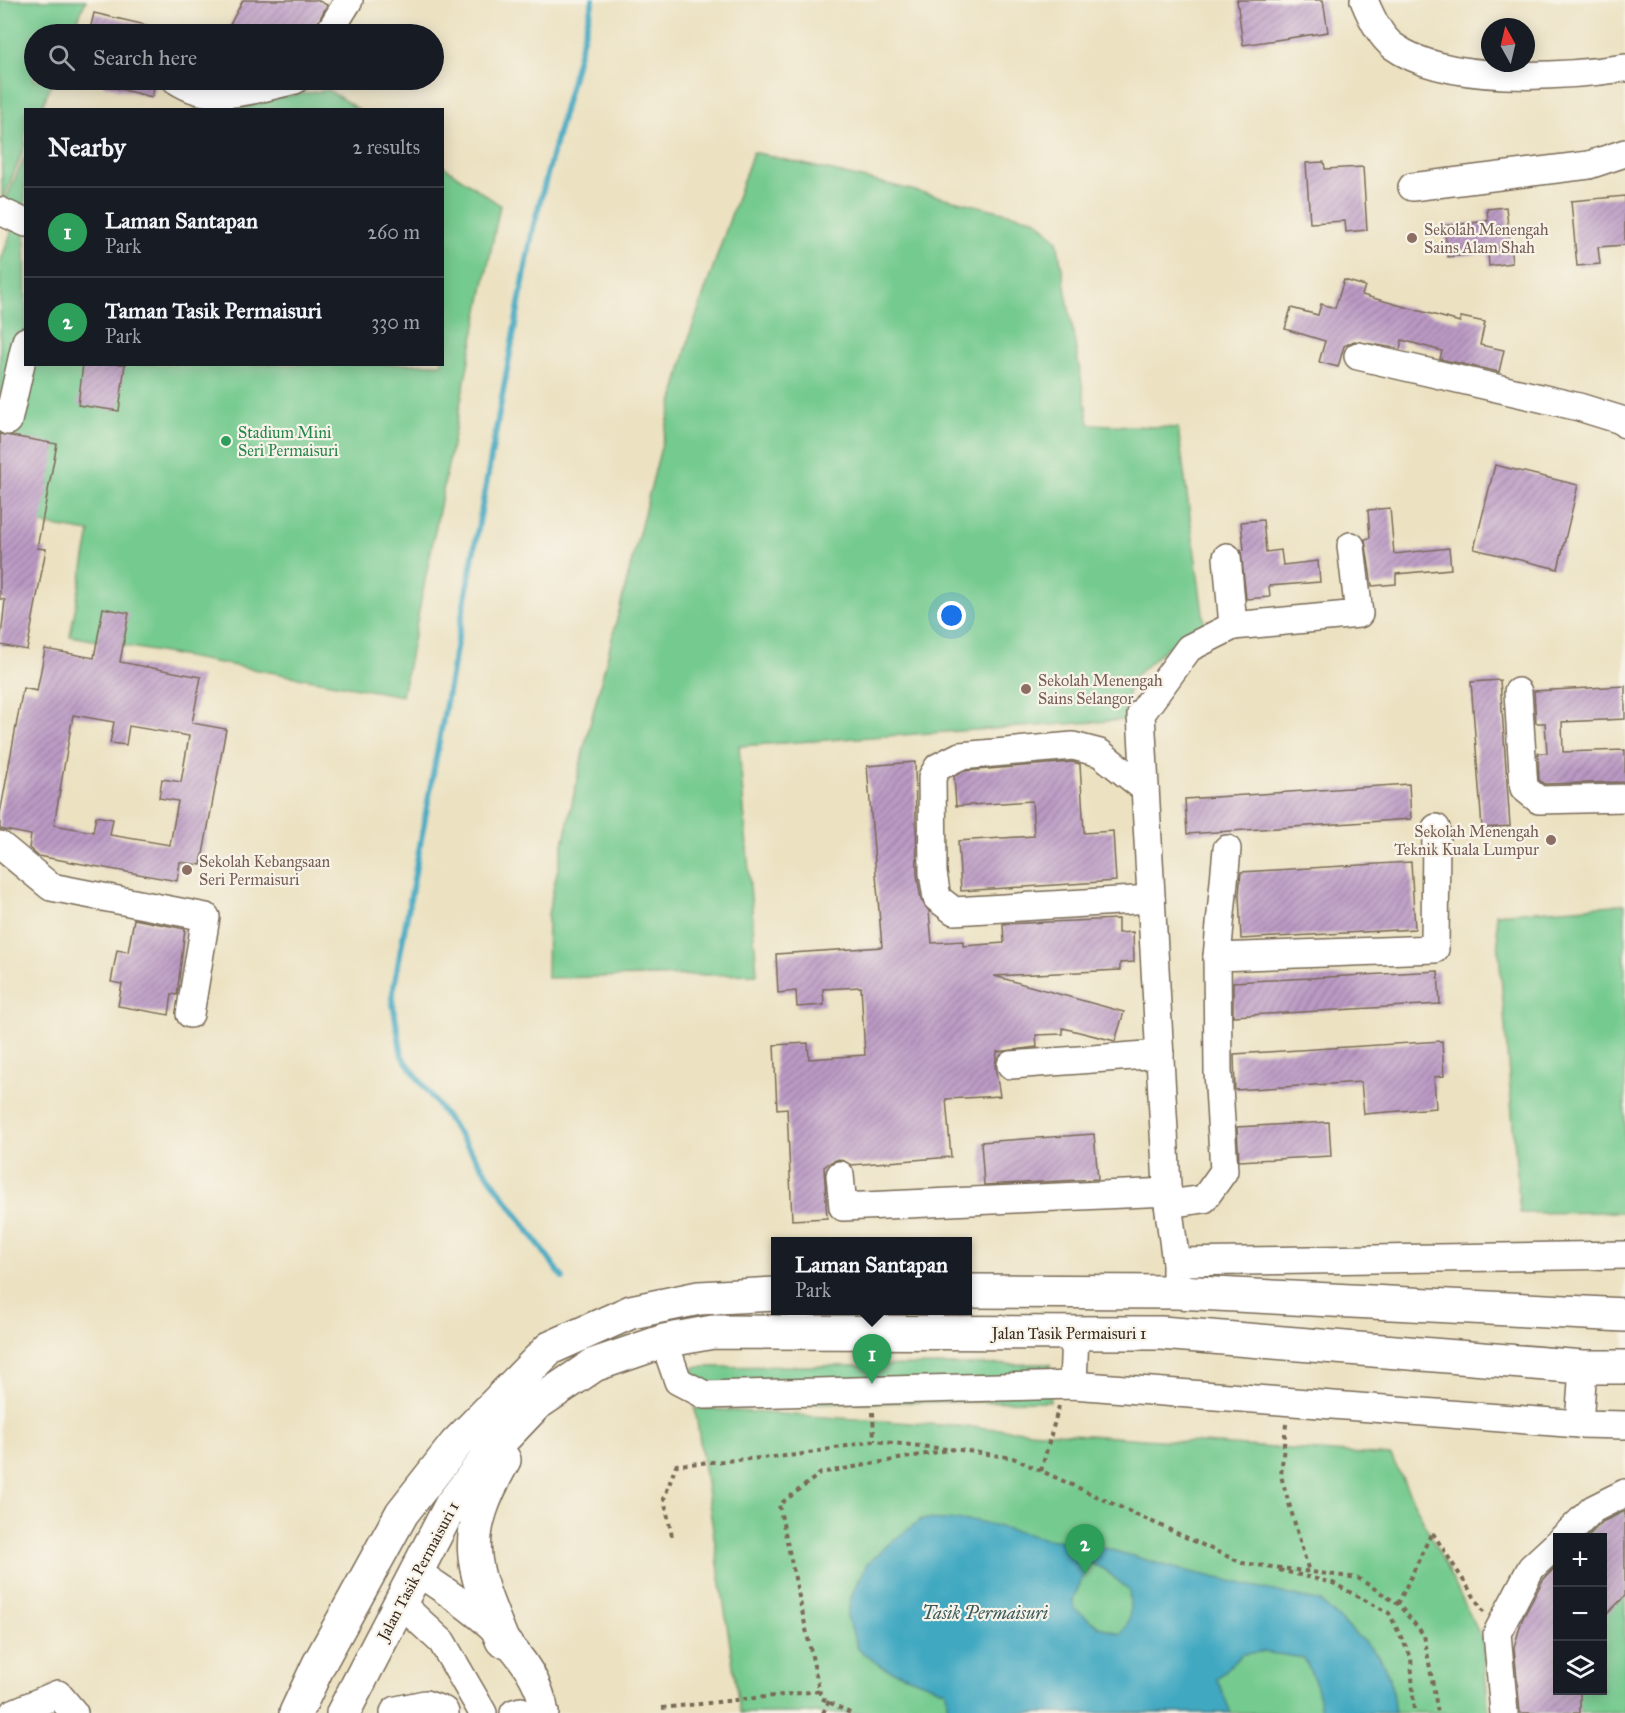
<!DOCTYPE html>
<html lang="en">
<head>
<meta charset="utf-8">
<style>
	body { margin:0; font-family:"IM FELL Great Primer",serif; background:#242831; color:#f1f3f6 }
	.controls { position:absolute; right:18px; bottom:18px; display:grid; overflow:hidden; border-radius:0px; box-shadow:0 3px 15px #0003 }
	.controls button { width:54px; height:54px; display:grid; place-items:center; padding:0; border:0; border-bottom:2px solid #363941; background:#171b24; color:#f1f3f6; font:30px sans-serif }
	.compass { position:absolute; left:1481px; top:18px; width:54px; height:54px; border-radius:50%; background:#171b24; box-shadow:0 3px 15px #0003; rotate:352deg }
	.you { position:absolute; left:952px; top:616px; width:21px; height:21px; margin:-15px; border:4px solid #fff; border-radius:50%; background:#1a73e8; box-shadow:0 0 0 9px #1a73e833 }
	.badge { display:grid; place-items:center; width:39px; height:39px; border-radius:50%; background:#ea580c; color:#fff; font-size:20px; font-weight:700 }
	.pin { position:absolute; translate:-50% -50px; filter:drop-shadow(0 2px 3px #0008) }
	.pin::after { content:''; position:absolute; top:32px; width:21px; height:18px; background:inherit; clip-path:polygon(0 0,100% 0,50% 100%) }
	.popup { position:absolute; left:771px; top:1237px; width:201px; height:78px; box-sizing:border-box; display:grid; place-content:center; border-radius:0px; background:#171b24; filter:drop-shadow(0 2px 4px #0005); font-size:20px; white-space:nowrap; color:#9ea1a6 }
	.popup b { font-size:22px; color:#f1f3f6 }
	.popup::after { content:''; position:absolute; left:50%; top:100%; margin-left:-12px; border:12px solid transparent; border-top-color:#171b24 }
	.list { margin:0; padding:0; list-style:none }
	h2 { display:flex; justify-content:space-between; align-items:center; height:78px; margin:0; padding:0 24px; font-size:26px }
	h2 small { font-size:20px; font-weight:400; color:#9ea1a6 }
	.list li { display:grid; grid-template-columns:39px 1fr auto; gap:18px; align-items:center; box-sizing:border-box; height:90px; padding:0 24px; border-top:2px solid #363941 }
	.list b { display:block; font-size:22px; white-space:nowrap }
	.list p { margin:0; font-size:20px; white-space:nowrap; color:#9ea1a6 }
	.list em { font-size:20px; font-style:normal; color:#9ea1a6 }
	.icon { flex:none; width:33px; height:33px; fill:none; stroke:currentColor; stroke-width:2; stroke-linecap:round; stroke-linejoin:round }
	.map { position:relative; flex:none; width:1625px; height:1713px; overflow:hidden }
	.search { position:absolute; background:#171b24; box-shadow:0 3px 15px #0003; left:24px; top:24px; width:420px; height:66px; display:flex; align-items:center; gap:15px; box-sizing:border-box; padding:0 21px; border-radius:33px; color:#9ea1a6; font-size:22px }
	.panel { position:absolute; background:#171b24; box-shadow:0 3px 15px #0003; left:24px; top:108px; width:420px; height:258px; border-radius:0px }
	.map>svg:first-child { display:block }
	.green { fill:#74ca8f; stroke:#587a56; stroke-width:1.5 }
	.water { fill:#41a8c1; stroke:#3e6970; stroke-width:1.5; fill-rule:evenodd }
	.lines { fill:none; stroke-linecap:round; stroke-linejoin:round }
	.stream { stroke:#41a8c1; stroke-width:6 }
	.building { fill:url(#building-hatch); fill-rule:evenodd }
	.minor-casing { stroke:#796a57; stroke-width:30 }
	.major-casing { stroke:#796a57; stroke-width:36 }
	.path { stroke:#796a57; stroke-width:4; stroke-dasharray:4.5 4.5; stroke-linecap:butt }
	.minor { stroke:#fff; stroke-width:27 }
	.major { stroke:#fff; stroke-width:33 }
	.education-dot { fill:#8d6e63; stroke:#f7f3e8; stroke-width:2 }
	.leisure-dot { fill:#2e9e5b; stroke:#f7f3e8; stroke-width:2 }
	.labels { text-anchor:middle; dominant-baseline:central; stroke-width:4.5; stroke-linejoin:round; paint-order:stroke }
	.education-label { font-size:16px; fill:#785e54; stroke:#f7f3e8; text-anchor:start }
	.leisure-label { font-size:16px; fill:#27864d; stroke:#f7f3e8; text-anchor:start }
	.street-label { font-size:16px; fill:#3b2a1e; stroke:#f7f3e8 }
	.water-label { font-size:18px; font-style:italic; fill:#3d5c5f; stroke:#f7f3e8 }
</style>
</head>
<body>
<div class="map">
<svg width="1625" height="1713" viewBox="0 0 1625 1713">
	<defs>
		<pattern id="building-hatch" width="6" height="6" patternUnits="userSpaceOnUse" patternTransform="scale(1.5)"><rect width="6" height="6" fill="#bb9ac5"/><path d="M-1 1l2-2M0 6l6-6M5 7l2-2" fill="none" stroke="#997e9f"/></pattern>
	</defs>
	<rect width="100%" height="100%" fill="#f7f3e8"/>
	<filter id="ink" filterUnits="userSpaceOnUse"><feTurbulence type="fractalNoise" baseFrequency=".0167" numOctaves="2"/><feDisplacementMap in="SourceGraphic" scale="12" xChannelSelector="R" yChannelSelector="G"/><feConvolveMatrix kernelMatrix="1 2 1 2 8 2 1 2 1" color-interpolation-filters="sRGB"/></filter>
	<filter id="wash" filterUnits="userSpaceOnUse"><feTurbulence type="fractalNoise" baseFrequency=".008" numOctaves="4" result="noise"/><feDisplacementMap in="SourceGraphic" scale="24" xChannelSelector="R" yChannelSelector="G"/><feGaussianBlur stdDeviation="1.35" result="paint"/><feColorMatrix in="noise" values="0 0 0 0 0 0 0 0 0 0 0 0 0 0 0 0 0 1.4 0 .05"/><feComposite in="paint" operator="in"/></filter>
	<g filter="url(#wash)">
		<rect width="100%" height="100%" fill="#ece2c2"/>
		<g class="green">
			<polygon points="0,0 86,0 72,34 34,34 34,80 53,80 41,109 26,110 25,146 2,202"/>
			<polygon points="328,90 358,109 193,110"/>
			<polygon points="753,152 1037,220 1057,240 1089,424 1178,428 1205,628 1166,648 1130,681 1124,720 739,746 757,974 547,978 548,914 584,748 690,334"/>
			<polygon points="25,156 26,364 442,364 443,166 500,205 402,696 70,636 90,532 0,517 0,263 11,233 3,206"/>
			<polygon points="1625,904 1625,1212 1520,1213 1496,914"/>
			<polygon points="1050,1364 1050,1401 694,1404 694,1367"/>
			<polygon points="695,1408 1391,1456 1482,1639 1489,1713 740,1713"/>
			<path d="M 1625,1507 L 1625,1713 L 1509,1713 C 1512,1649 1516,1613 1557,1561 L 1558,1690 L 1602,1690 L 1602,1538 L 1581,1537 Z"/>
		</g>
		<path class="water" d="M 922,1519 L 977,1521 L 1046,1539 L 1091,1544 L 1174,1568 L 1321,1602 L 1379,1656 L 1390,1677 L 1395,1713 L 1321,1713 L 1317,1686 L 1304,1658 L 1262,1652 L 1242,1654 L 1217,1679 L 1231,1713 L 948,1713 L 946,1691 L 882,1667 L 858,1649 L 847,1616 L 852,1594 L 867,1564 L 892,1541 ZM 1090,1563 L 1105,1570 L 1129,1590 C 1130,1607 1133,1622 1120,1634 L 1100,1627 L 1075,1609 L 1073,1599 Z"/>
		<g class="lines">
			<polyline class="stream" points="563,1278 402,1056 392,998 533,228 593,0"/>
		</g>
		<g id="blocks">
			<g class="building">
				<polygon points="243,0 317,0 327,5 312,34 225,34"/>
				<polygon points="1237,0 1323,0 1328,32 1243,45"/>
				<polygon points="94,13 159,28 159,34 89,34"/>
				<polygon points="104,80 156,80 152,97 103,85"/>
				<polygon points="1324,162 1325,169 1363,167 1367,230 1346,232 1345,221 1310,223 1306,163"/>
				<polygon points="1625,196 1625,245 1598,247 1600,264 1577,266 1571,201"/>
				<polygon points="1506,207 1512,263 1489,266 1488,253 1448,257 1444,226 1488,221 1487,209"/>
				<polygon points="1344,280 1365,286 1362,295 1460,322 1461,317 1485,322 1480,345 1504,350 1499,372 1440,359 1442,351 1402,340 1400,349 1354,341 1344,346 1338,367 1319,362 1325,341 1285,329 1291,308 1318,315 1321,304 1335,308"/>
				<polygon points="83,364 125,364 119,411 78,405"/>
				<polygon points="0,434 57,444 37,548 46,549 27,650 0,645 5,600 0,599"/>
				<polygon points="1495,465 1578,485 1558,569 1474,549"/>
				<polygon points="1390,508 1394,554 1449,548 1451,569 1396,574 1396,584 1372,586 1365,539 1370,538 1368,510"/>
				<polygon points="1263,520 1266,552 1281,550 1283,565 1318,561 1320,582 1269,586 1270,597 1246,599 1241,550 1244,550 1241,522"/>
				<path d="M 103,608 L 129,613 L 120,662 L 201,677 L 192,723 L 226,729 L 201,865 L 180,862 L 177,881 L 38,856 L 29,848 L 31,835 L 0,829 L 0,814 L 23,688 L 37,691 L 45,649 L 94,658 ZM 73,715 L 114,722 L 110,743 L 126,745 L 129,726 L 189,736 L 181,782 L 162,779 L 159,798 L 178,801 L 170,845 L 110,835 L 113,819 L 96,816 L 93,832 L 54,825 Z"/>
				<polygon points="1500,680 1510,826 1482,828 1471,682"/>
				<polygon points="1625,686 1625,719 1562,722 1563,752 1625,750 1625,782 1544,784 1539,780 1538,753 1547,753 1545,723 1536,723 1534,691"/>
				<polygon points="915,762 917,875 921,900 929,911 932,943 963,941 963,946 1004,943 1003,924 1118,919 1118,933 1133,932 1134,962 1120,963 1120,970 994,976 1124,1012 1115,1041 1063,1028 1063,1034 1036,1035 1037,1047 997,1052 995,1066 1000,1096 946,1099 951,1157 851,1165 839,1159 831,1162 824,1167 827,1218 792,1220 787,1108 777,1109 774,1045 808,1043 809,1059 865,1055 861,987 823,989 824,1005 797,1007 796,991 778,993 776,954 882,947 867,766"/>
				<polygon points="1072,762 1080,764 1084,833 1113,831 1116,881 961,891 958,841 1034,836 1032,801 956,806 954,776 964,771"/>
				<polygon points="1409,784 1411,819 1187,834 1185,799"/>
				<polygon points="1411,862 1415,929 1241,939 1239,894 1241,872"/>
				<polygon points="134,919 185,929 177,995 172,994 169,1015 118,1006 122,984 111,982 117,950 128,952"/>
				<polygon points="1438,971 1440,1004 1233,1016 1233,982"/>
				<polygon points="1442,1041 1444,1076 1434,1077 1436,1108 1364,1114 1361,1082 1235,1090 1234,1054"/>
				<polygon points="1329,1122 1331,1156 1239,1161 1237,1127"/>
				<polygon points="1094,1134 1098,1179 984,1185 981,1142"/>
				<polygon points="1625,1511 1625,1596 1602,1619 1602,1538 1586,1538 1602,1522"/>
				<polygon points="1557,1565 1557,1690 1580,1690 1580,1713 1520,1713 1514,1647 1522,1620 1543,1580"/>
			</g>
		</g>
	</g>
	<g filter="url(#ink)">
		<use href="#blocks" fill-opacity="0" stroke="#796a57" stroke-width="1.5"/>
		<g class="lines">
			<defs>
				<g id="minor">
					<path d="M 1364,0 C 1370,15 1380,36 1393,46 C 1446,85 1562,77 1625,68"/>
					<polyline points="328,34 349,0"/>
					<path d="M 176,80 C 215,106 254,89 295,80"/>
					<polyline points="1412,187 1589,165 1625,153"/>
					<polyline points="0,211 26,223"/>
					<polyline points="1358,356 1579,407 1621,420 1625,424"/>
					<polyline points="8,421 26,341"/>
					<polyline points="1233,626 1359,614 1351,546"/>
					<polyline points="1518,692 1524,788 1539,800 1625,798"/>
					<polyline points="1145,789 1100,753 1073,746 960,756 938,767 932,777 933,873 937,898 954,911 1151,899"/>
					<polyline points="0,845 51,887 206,917 190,1014"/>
					<polyline points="1217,957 1227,849"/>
					<polyline points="1011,1065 1160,1054"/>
					<polyline points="840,1175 843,1207 1168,1192"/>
					<polyline points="1168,1204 1204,1199 1224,1171 1218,1071 1217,957 1435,949 1436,828"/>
					<polyline points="1176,1262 1168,1204 1141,714 1189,648 1233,626 1227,557"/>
					<polyline points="1176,1278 1176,1262 1625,1255"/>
					<polyline points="664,1341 678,1381 705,1395 1073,1385 1579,1424 1625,1425"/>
					<polyline points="1073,1385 1075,1333"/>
					<polyline points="1579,1424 1583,1367"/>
					<polyline points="1563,1538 1593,1509 1625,1493"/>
					<path d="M 417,1572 C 467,1605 535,1649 545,1713"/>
					<polyline points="400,1603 442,1642 483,1713"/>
					<polyline points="13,1713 58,1694 74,1713"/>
					<polyline points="514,1713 521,1711 526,1713"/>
					<polyline points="1504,1713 1497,1633 1531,1568 1558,1543"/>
				</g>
				<g id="major">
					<polyline points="968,1291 1177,1292 1625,1315"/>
					<path d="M 502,1640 C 470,1562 460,1538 504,1460"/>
					<polyline points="296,1713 319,1664 402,1513 456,1444 550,1348 631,1312 699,1298 776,1294"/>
					<polyline points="343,1713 451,1505 497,1445 536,1404 594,1365 664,1341 713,1332 1161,1333 1583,1367 1625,1367"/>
					<polyline points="397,1713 425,1707 442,1713"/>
				</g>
			</defs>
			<use href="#minor" class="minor-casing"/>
			<use href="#major" class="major-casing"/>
			<g class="path">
				<polyline points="873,1412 874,1441"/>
				<polyline points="1286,1424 1281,1476 1309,1572"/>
				<polyline points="1041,1471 1059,1406"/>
				<polyline points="672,1536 664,1499 676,1465 797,1455 874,1441 947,1449"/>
				<polyline points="1279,1570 1333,1583 1389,1613 1411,1657 1414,1713"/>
				<polyline points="1398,1604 1432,1532 1484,1612"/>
				<polyline points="662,1708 820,1691"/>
				<polyline points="823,1713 829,1701"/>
				<polyline points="850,1713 821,1698 779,1505 821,1473 954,1449 1013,1458 1242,1563 1358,1578 1398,1604 1424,1635 1438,1713"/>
			</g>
			<use href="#minor" class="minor"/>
			<use href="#major" class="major"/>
		</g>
	</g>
	<g class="education-dot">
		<circle cx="1412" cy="238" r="6"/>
		<circle cx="1026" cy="689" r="6"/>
		<circle cx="1551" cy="840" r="6"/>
		<circle cx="187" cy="870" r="6"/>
	</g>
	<circle class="leisure-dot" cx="226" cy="441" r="6"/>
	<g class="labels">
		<g class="education-label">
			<text x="1424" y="229">Sekolah Menengah<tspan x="1424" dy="18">Sains Alam Shah</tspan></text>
			<text x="1038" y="680">Sekolah Menengah<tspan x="1038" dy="18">Sains Selangor</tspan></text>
			<text x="1539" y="831" text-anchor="end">Sekolah Menengah<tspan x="1539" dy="18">Teknik Kuala Lumpur</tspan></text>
			<text x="199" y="861">Sekolah Kebangsaan<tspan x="199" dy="18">Seri Permaisuri</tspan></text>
		</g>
		<g class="leisure-label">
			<text x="238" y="432">Stadium Mini<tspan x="238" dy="18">Seri Permaisuri</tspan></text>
		</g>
		<g class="street-label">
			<text x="1069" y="1333">Jalan Tasik Permaisuri 1</text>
			<text transform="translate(418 1571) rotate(-62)">Jalan Tasik Permaisuri 1</text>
		</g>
		<g class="water-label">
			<text x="985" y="1613">Tasik Permaisuri</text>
		</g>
	</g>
</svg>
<div class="controls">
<button>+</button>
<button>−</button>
<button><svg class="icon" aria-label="layers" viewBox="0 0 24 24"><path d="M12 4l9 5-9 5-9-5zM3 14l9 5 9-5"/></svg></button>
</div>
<svg class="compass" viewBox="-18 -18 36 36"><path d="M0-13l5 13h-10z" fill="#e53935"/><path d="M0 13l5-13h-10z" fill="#9ea1a6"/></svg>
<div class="you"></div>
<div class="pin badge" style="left:872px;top:1384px;background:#2e9e5b">1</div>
<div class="popup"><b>Laman Santapan</b>Park</div>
<div class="pin badge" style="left:1085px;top:1574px;background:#2e9e5b">2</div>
<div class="search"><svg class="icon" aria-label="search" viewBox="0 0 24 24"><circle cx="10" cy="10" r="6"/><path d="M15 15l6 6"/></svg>Search here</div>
<section class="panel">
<h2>Nearby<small>2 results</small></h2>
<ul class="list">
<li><span class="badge" style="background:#2e9e5b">1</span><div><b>Laman Santapan</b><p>Park</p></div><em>260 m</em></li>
<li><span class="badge" style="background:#2e9e5b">2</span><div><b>Taman Tasik Permaisuri</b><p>Park</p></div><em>330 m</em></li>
</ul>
</section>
</div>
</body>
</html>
